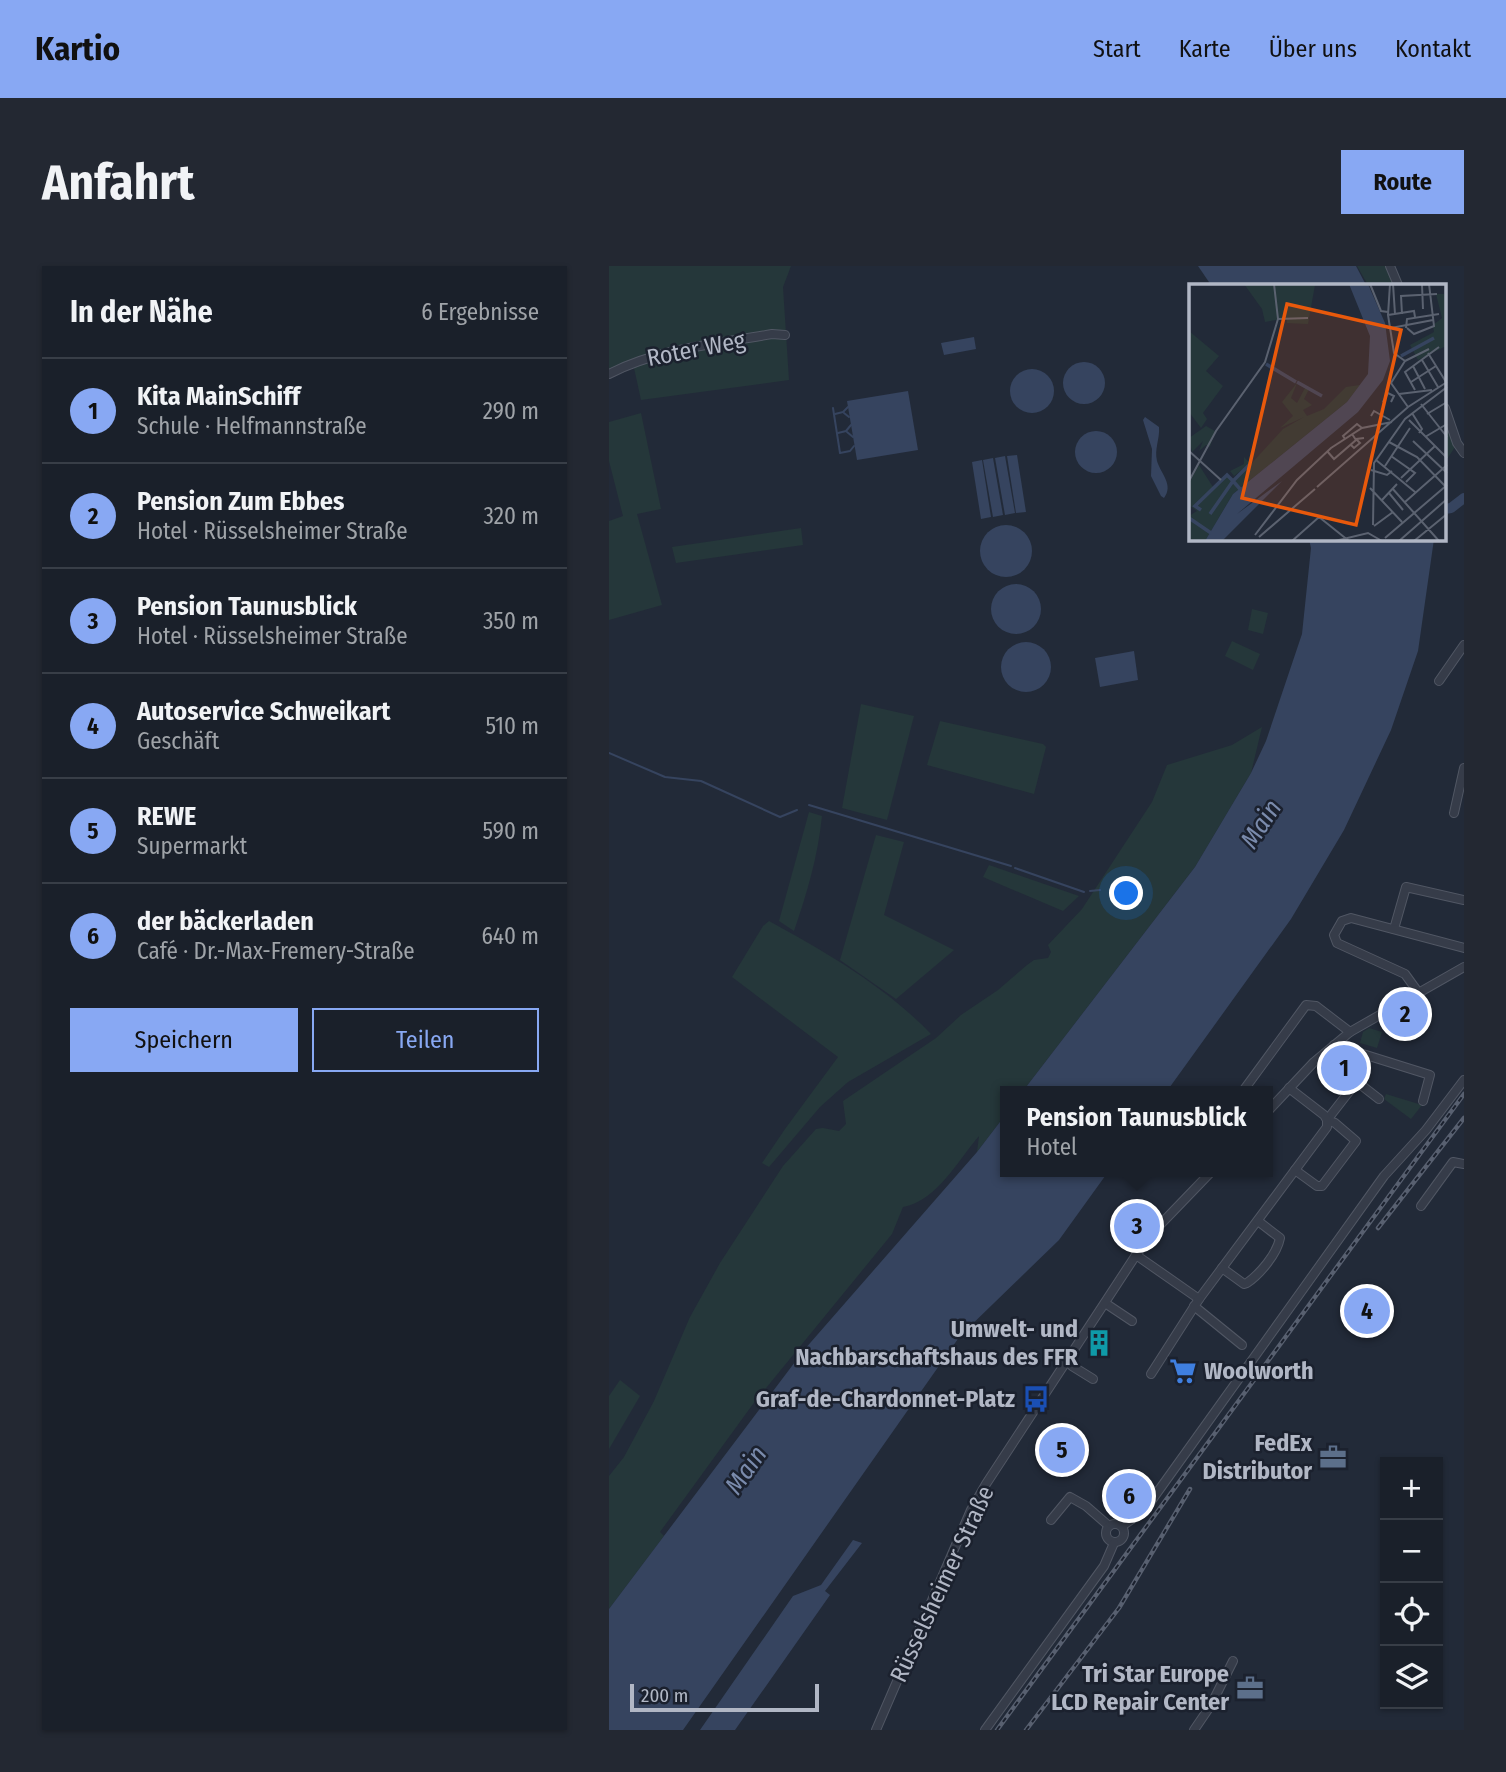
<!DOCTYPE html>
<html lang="de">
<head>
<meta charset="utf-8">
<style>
	body { margin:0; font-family:"Fira Sans Condensed",sans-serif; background:#232832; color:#f1f3f6 }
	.controls { position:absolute; right:21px; bottom:21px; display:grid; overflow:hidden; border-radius:0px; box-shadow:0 2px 5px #0004 }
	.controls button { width:63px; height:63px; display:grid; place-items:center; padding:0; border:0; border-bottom:2px solid #383e47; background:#1a202a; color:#f1f3f6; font:35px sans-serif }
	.scale { position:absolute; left:21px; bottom:18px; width:189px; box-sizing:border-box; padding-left:7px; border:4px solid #b1b7c5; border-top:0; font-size:19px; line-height:24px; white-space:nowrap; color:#b1b7c5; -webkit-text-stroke:5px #1b212e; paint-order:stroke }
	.you { position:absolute; left:518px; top:628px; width:24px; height:24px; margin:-18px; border:5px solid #fff; border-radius:50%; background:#1a73e8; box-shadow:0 0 0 10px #1a73e833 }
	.badge { display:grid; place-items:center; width:46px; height:46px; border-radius:50%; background:#88a8f3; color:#111; font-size:23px; font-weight:700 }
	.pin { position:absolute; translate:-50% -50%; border:4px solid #fff; box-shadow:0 2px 7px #0006 }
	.popup { position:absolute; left:391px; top:820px; width:273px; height:91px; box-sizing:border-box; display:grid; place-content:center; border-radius:0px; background:#1a202a; filter:drop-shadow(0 2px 5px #0005); font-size:23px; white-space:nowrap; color:#9fa3a8 }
	.popup b { font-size:26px; color:#f1f3f6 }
	.popup::after { content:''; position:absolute; left:50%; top:100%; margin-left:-14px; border:14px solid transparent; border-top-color:#1a202a }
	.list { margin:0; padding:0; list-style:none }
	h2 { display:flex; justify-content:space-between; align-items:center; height:91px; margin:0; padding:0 28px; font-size:30px }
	h2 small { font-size:23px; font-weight:400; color:#9fa3a8 }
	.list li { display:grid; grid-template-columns:46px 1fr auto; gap:21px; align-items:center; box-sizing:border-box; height:105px; padding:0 28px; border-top:2px solid #383e47 }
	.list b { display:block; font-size:26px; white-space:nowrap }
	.list p { margin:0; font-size:23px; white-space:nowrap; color:#9fa3a8 }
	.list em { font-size:23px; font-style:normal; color:#9fa3a8 }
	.actions { display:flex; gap:14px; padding:21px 28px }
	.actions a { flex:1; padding:16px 0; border:2px solid #88a8f3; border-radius:0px; text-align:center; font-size:24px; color:#88a8f3 }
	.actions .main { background:#88a8f3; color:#111 }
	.icon { flex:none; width:38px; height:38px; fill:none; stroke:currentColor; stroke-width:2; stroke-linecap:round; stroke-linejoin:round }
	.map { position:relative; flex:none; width:855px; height:1464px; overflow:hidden; border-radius:0px }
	header { display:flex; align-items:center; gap:42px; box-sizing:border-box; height:98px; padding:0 35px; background:#88a8f3; color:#111 }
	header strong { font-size:33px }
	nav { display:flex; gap:38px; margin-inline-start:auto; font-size:24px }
	.intro { display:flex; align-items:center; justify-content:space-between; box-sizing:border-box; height:168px; padding:0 42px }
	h1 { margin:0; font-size:49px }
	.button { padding:18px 32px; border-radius:0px; background:#88a8f3; color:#111; font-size:24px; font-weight:700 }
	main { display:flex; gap:42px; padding:0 42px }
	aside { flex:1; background:#1a202a; border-radius:0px; box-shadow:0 2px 5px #0004 }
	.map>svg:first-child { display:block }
	.green { fill:#25373a }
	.water { fill:#36445f }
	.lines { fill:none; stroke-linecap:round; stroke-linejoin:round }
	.stream { stroke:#36445f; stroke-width:2 }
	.river { stroke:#36445f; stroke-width:10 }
	.minor-casing { stroke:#515764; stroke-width:10 }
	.minor { stroke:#363c49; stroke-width:8 }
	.rail-casing { stroke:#586070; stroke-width:4.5 }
	.rail { stroke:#1b212e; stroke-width:2; stroke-dasharray:5; stroke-linecap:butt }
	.labels { text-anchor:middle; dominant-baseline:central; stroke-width:5; stroke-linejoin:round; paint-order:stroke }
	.street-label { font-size:24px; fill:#b1b7c5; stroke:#1b212e }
	.poi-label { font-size:24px; font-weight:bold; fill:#b1b7c5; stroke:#1b212e; text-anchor:end }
	.water-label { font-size:26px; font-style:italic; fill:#7a8bac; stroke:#1b212e }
	.inset-river { fill:none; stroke:#36445f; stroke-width:3.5 }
	.inset-road { fill:none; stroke:#5b6270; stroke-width:2 }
	.view { fill:#e8590c; fill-opacity:0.15; stroke:#e8590c; stroke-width:3.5 }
	.inset-edge { fill:none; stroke:#b1b7c5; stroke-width:3.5 }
</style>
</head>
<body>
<header>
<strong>Kartio</strong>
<nav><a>Start</a><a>Karte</a><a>Über uns</a><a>Kontakt</a></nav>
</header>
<div class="intro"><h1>Anfahrt</h1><a class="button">Route</a></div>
<main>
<aside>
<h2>In der Nähe<small>6 Ergebnisse</small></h2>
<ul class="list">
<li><span class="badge">1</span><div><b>Kita MainSchiff</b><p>Schule · Helfmannstraße</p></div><em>290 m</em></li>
<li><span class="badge">2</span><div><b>Pension Zum Ebbes</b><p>Hotel · Rüsselsheimer Straße</p></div><em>320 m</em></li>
<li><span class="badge">3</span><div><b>Pension Taunusblick</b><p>Hotel · Rüsselsheimer Straße</p></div><em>350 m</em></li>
<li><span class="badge">4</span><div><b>Autoservice Schweikart</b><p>Geschäft</p></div><em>510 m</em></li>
<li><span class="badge">5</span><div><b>REWE</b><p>Supermarkt</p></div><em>590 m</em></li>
<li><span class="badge">6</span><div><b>der bäckerladen</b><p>Café · Dr.-Max-Fremery-Straße</p></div><em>640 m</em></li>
</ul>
<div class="actions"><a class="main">Speichern</a><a>Teilen</a></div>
</aside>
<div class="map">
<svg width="855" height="1464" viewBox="0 0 855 1464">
	<rect width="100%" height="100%" fill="#222a38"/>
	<g class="green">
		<polygon points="0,0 182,0 174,21 180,114 32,134 25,102 0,111"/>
		<polygon points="748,0 776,0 786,19 759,19"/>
		<polygon points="836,145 846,181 838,193 836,207"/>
		<polygon points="32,147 52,243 28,248 53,339 0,354 0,255 14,250 0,195 0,156"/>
		<polygon points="192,262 194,279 67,297 63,281"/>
		<polygon points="643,343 659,347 654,368 639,364"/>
		<polygon points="623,375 651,388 644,404 616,390"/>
		<polygon points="252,438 305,450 278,554 233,542"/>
		<polygon points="331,455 434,478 437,481 425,528 318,499"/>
		<path d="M 653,461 L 642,507 L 586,601 L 414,825 L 397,825 L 397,848 L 368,886 L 370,870 C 349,894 328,935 294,941 L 283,968 L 144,1138 L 51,1266 L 55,1270 L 0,1343 L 0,1210 L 15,1191 L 45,1135 L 81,1051 L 111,997 L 174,900 L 207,863 L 214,862 L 230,865 L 237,858 L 234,835 L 327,772 L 352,749 L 389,724 L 418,699 L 425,694 L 439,692 L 442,686 L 439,679 L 473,643 L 543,536 L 558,499 L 623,479 Z"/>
		<path d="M 200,546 L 213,550 C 209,590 198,627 185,665 L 170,655 Z"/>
		<polygon points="267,569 295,576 275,649 345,684 287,733 231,694"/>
		<polygon points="380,599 470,630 454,645 374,611"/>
		<path d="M 160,655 C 217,686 277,721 322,768 L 239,816 L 211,841 L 160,901 L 153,897 L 176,863 L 229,791 L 123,711 L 154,660 Z"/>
		<polygon points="760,762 773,766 768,782 751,777 754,766"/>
		<polygon points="777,828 813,839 802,853 775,833"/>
		<polygon points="11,1114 31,1130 0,1183 0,1130"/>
	</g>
	<g class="water">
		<polygon points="589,0 747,0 757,19 602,19"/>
		<polygon points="365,71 367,83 335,89 332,77"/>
		<circle cx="475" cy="117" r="21"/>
		<circle cx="423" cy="125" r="22"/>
		<polygon points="299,125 309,184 248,194 238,135"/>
		<path d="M 536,151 L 550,161 C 551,173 545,183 548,195 C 552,208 565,219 555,232 L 552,230 L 542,210 L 543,183 L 534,154 Z"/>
		<circle cx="487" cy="186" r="21"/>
		<polygon points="408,189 417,246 407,247 398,190"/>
		<polygon points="396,190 406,247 396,249 386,192"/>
		<polygon points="384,192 394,249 384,251 374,194"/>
		<polygon points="373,194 382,251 372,253 363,196"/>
		<circle cx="397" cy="285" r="26"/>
		<polygon points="700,273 825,273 809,385 782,464 735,564 682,653 558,825 414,825 586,601 642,507 657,475 693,368 702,282"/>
		<circle cx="407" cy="343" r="25"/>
		<circle cx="417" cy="401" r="25"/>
		<polygon points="525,385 529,414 491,421 486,392"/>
		<polygon points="397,848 397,906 499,906 450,974 351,1070 74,1464 0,1464 0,1343 195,1084 368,886"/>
		<polygon points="244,1274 253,1277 216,1325 221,1329 126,1464 91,1464 184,1330 212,1319"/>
	</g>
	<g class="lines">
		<g class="stream">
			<polyline points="224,142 231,187 241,185 245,180"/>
			<polyline points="235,147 240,151"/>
			<polyline points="226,148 234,146 239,141"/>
			<polyline points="238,166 244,171"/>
			<polyline points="229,167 237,165 242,159"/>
			<polyline points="0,487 56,511 92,515 171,551 188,544"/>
			<polyline points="200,539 402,600"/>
			<polyline points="406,602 475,626"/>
			<polyline points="481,625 491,624"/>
		</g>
		<polyline class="river" points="836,243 842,242 855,232"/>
		<defs>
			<g id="minor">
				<polyline points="781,0 789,19"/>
				<path d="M 0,108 C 51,82 107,78 163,68 L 176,69"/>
				<polyline points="836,142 848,177 855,187"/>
				<polyline points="830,415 855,379"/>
				<polyline points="845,547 855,502"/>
				<polyline points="785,663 797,621 855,634"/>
				<polyline points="809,726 796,708 728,677 725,669 733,655 742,652 855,682"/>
				<polyline points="725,779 821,809 814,835"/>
				<polyline points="634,825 697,739 707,740 741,766"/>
				<polyline points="659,845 705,796 741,766 855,701"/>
				<polyline points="686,904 708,920 713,920 747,875 726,857 718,854 746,818 752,819 770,833"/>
				<polyline points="812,940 844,896 855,898"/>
				<polyline points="527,989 590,1033 718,861 718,854 715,849 680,822"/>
				<path d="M 613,1002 L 635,1018 L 638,1017 C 651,1008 668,988 671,972 L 649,955"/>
				<polyline points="496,1037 523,1055"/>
				<polyline points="585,1040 633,1079"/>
				<polyline points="463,1100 484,1113"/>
				<polyline points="542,1108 590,1033"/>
				<polyline points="442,1254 461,1231 477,1240 500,1260"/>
				<circle cx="506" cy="1267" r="9"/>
				<polyline points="513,1260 535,1245 775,910 817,864 855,814"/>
				<polyline points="267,1464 362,1244 377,1218 527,989 548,962 602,906"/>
				<polyline points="376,1464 495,1300 505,1277"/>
				<polyline points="585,1464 602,1439 624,1395"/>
			</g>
		</defs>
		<use href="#minor" class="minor-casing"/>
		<use href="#minor" class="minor"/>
		<defs>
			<g id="rail">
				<polyline points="769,962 855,852"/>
				<polyline points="388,1464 855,828"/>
				<polyline points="417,1464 510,1342 581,1223"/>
			</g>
		</defs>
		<use href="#rail" class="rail-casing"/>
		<use href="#rail" class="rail"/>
	</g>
	<defs>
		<symbol id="building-bare" viewBox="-9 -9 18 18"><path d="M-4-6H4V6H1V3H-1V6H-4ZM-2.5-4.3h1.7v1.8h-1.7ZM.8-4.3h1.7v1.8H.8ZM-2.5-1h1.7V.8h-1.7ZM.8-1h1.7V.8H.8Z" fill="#0f9aa8" stroke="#1b212e" stroke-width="2.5" paint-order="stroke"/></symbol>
		<symbol id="supermarket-bare" viewBox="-9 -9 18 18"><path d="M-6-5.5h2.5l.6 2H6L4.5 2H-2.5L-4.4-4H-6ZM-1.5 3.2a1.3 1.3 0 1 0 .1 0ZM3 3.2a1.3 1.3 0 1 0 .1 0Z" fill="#3f7fe0" stroke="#1b212e" stroke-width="2.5" paint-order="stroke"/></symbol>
		<symbol id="bus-bare" viewBox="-9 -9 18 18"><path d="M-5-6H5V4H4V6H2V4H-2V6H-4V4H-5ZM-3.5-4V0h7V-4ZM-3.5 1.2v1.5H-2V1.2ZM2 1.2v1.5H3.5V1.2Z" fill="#1a4fb4" stroke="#1b212e" stroke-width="2.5" paint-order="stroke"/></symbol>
		<symbol id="office-bare" viewBox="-9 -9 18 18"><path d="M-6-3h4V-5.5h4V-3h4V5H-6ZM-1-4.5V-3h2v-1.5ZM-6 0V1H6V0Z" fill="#5c6f8a" stroke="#1b212e" stroke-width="2.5" paint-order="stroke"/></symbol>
	</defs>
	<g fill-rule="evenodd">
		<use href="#building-bare" x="471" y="1058" width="38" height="38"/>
		<use href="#supermarket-bare" x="555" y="1086" width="38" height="38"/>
		<use href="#bus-bare" x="408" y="1114" width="38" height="38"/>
		<use href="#office-bare" x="705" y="1172" width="38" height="38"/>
		<use href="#office-bare" x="622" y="1403" width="38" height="38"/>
	</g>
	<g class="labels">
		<g class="street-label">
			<text transform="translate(87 83) rotate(-11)">Roter Weg</text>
			<text transform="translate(333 1318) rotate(-65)">Rüsselsheimer Straße</text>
		</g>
		<g class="poi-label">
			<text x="469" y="1063">Umwelt- und<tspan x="469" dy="28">Nachbarschaftshaus des FFR</tspan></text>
			<text x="595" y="1105" text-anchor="start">Woolworth</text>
			<text x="406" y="1133">Graf-de-Chardonnet-Platz</text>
			<text x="703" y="1177">FedEx<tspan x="703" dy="28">Distributor</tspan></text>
			<text x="620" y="1408">Tri Star Europe<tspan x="620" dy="28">LCD Repair Center</tspan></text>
		</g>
		<g class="water-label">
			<text transform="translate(652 558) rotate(-57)">Main</text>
			<text transform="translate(137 1204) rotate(-55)">Main</text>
		</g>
	</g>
	<g transform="translate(580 18)">
		<rect width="257" height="257" fill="#222a38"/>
		<path d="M 55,0 L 145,0 L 126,1 L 119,40 L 98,39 L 98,34 L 76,38 L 73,25 ZM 247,10 L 255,10 L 257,16 L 257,62 L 229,76 L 221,61 L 245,48 L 244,41 L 253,34 ZM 0,47 L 30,72 L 17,87 L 34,102 L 14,129 L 18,135 L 12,144 L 0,128 ZM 108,99 L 102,114 L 108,119 L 116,104 L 120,105 L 115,115 L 123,121 L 114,126 L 118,132 L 135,125 L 157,103 L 171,101 L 158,118 L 44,210 L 16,257 L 0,257 L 0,232 L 8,227 L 0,221 L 0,199 L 10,181 L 24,203 L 38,190 L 44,196 L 59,181 L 45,192 L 41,187 L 55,180 L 55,173 L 60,178 L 66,168 L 61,181 L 94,145 L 115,133 L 91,144 L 104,132 L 93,118 ZM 17,142 L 26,147 L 21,163 L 17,161 L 10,167 L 14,157 L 3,168 L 0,154 Z" fill="#25373a"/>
		<path d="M 160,0 L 179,0 L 196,39 L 201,77 L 194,96 L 169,128 L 48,230 L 93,197 L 33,257 L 16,257 L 44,210 L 158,118 L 179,90 L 181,52 Z" fill="#36445f"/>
		<path class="inset-river" d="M 212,72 L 245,54M 77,80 L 107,98M 108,98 L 133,112M 51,205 L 44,197 L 60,181M 12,226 L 6,222 L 38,191 L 44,197 L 21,230M 0,234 L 22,249"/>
		<path class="inset-road" d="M 181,0 L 192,27 L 199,28M 201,0 L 199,31 L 205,69 L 216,77M 204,0 L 206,30M 233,1 L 234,25M 213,30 L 212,12 L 248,10M 199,31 L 225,27 L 226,33M 89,35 L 119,34M 202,44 L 244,36M 217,44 L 218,35 L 250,30M 218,44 L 225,50 L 245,42 L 240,0M 239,69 L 257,98M 233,76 L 249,103M 216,77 L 202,99 L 219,123M 216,77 L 240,65M 224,82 L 236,105M 222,98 L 247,82M 226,106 L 216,88 L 250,63M 210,110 L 243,106M 194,118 L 199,109 L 205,112 L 202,118M 232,120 L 258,153M 223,129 L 233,145 L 230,149M 238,130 L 258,118M 182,132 L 185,127 L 201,136M 220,136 L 258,174M 236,153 L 258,140M 156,155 L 154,152 L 168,140 L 173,144M 224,157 L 258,189M 200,158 L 228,173 L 257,203M 162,161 L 165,164 L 171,159 L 167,155 L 175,154M 0,167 L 32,196M 138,167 L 145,175 L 167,156 L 163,150M 202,172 L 226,189 L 217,198M 187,176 L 226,208M 196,182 L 221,144M 182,186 L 198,191 L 203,187M 212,194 L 246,162M 0,197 L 27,147 L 76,78 L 89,35 L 85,0M 128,203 L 219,123 L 258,98M 181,204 L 213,238M 203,204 L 250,257M 200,209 L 214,226M 193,216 L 208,200M 216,218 L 258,181M 184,241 L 185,179 L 216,135 L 258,103M 185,242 L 204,228M 66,251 L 108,196 L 142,164 L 173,144 L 203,138M 70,253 L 126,205M 196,254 L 258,201M 103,257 L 130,233 L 160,257M 146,257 L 179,249 L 193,257M 210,257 L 258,215M 225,257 L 258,230"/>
		<path class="view" d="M 98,20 L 212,46 L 167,241 L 53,214 Z"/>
		<rect width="257" height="257" class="inset-edge"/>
	</g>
</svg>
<div class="controls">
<button>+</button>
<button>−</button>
<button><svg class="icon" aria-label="locate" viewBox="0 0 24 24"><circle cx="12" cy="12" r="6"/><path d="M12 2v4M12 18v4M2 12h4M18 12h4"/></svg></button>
<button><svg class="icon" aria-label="layers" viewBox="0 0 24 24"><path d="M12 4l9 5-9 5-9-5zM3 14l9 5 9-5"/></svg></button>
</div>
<div class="scale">200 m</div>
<div class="you"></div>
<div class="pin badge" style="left:735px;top:802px">1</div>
<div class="pin badge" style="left:796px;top:748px">2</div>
<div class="pin badge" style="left:528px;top:960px">3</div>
<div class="popup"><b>Pension Taunusblick</b>Hotel</div>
<div class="pin badge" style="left:758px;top:1045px">4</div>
<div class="pin badge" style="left:453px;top:1184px">5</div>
<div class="pin badge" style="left:520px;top:1230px">6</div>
</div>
</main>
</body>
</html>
